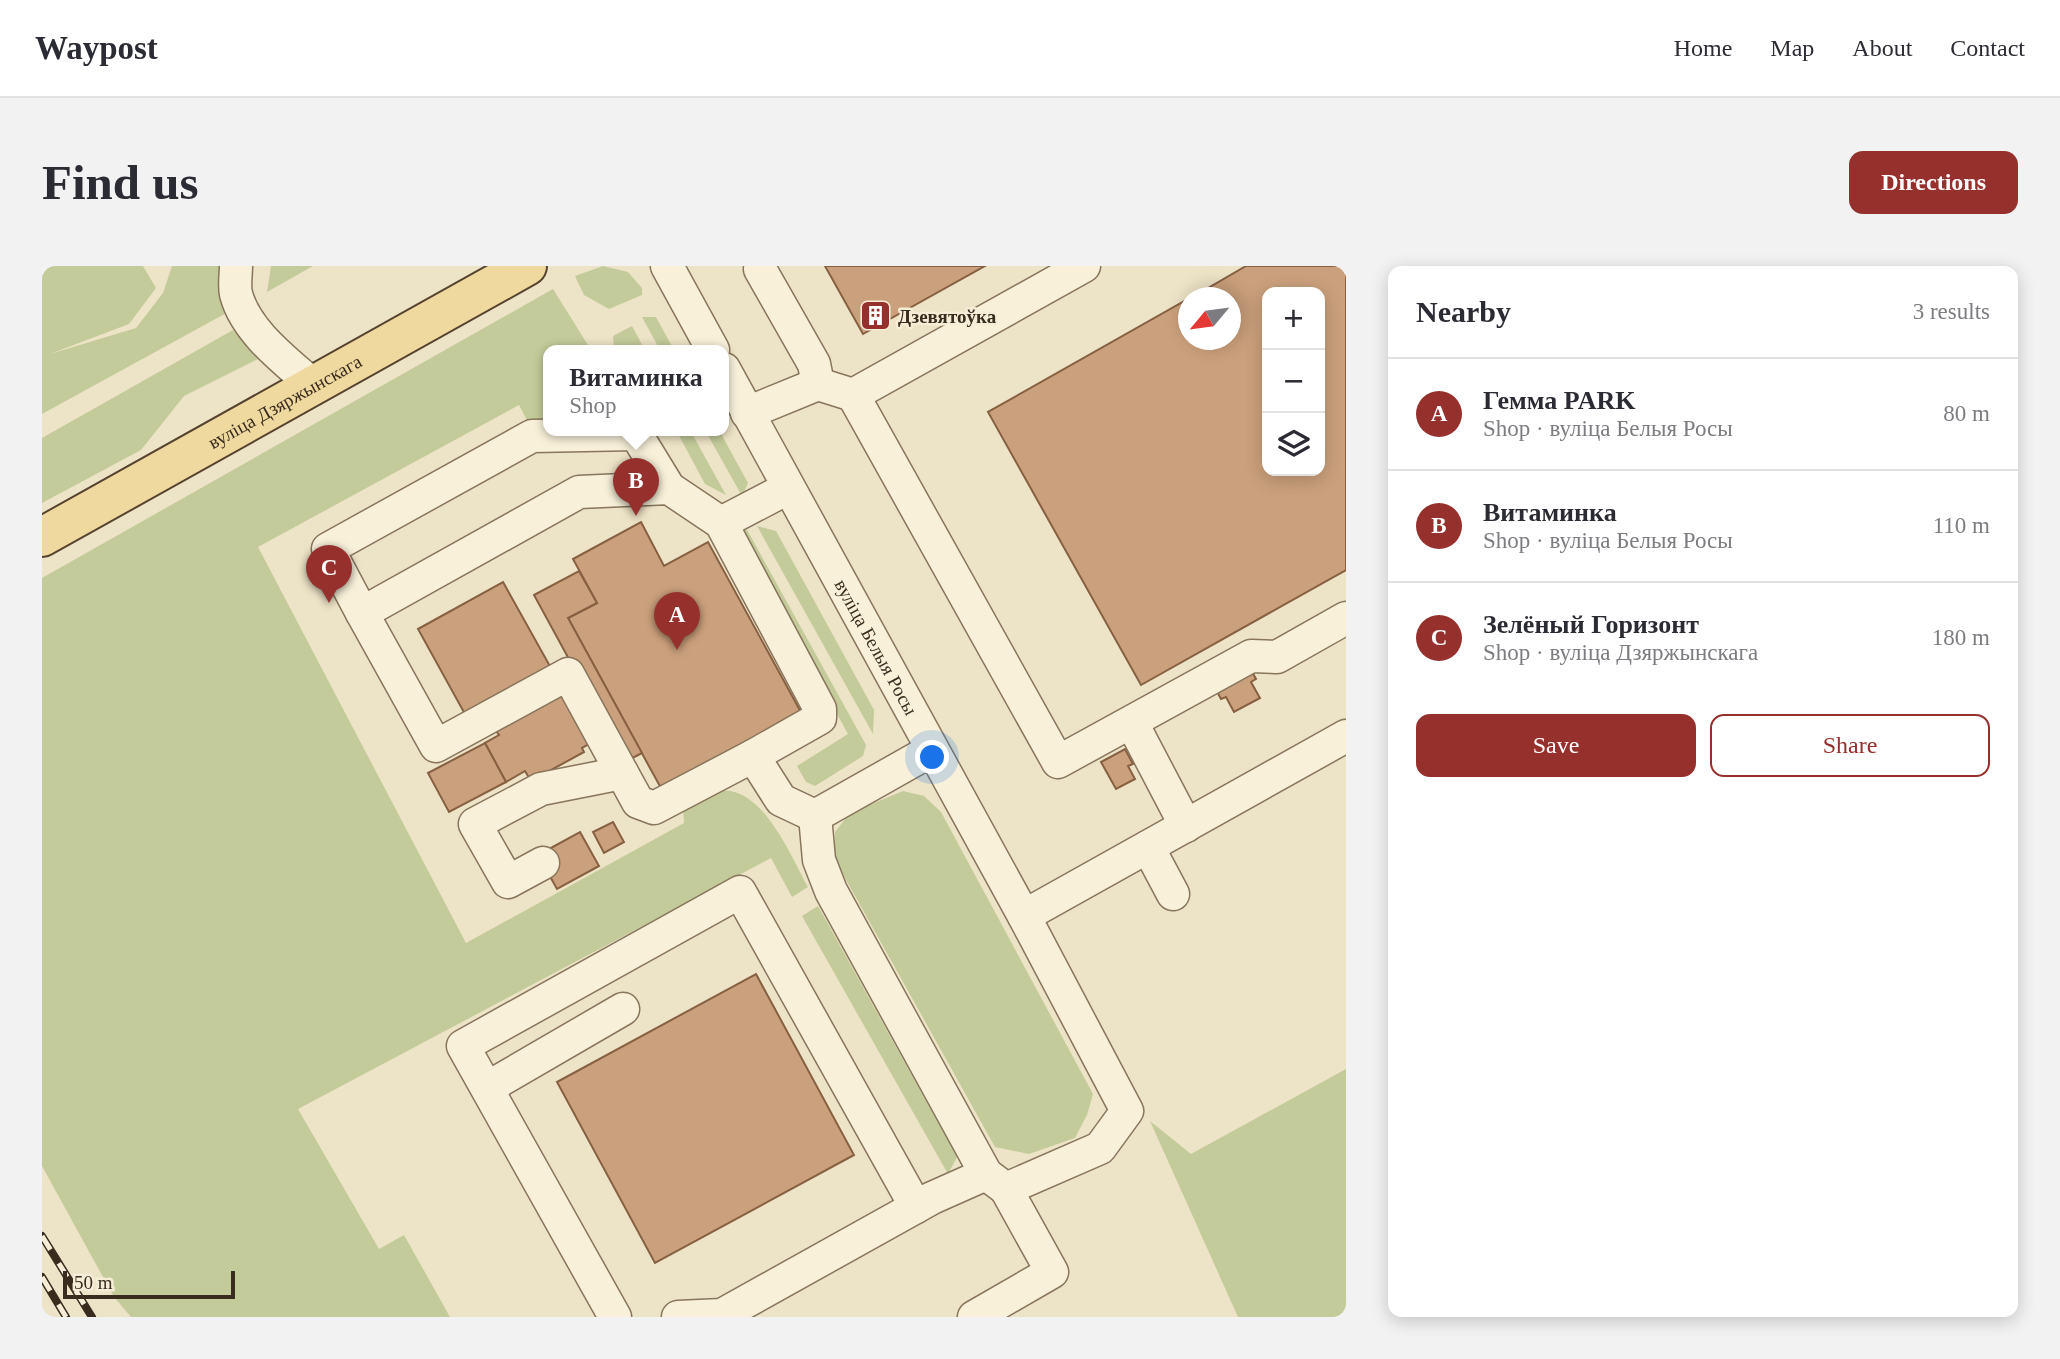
<!DOCTYPE html>
<html lang="en">
<head>
<meta charset="utf-8">
<style>
	body { margin:0; font-family:Georgia,serif; background:#f2f2f3; color:#2b2b33 }
	.controls { position:absolute; right:21px; top:21px; display:grid; overflow:hidden; border-radius:14px; box-shadow:0 4px 18px #0003 }
	.controls button { width:63px; height:63px; display:grid; place-items:center; padding:0; border:0; border-bottom:2px solid #e1e1e2; background:#fff; color:#2b2b33; font:35px sans-serif }
	.compass { position:absolute; left:1136px; top:21px; width:63px; height:63px; border-radius:50%; background:#fff; box-shadow:0 4px 18px #0003; rotate:241deg }
	.scale { position:absolute; left:21px; bottom:18px; width:172px; box-sizing:border-box; padding-left:7px; border:4px solid #392c1f; border-top:0; font-size:19px; line-height:24px; white-space:nowrap; color:#392c1f; -webkit-text-stroke:5px #f5edd5; paint-order:stroke }
	.you { position:absolute; left:891px; top:492px; width:24px; height:24px; margin:-18px; border:5px solid #fff; border-radius:50%; background:#1a73e8; box-shadow:0 0 0 10px #1a73e833 }
	.badge { display:grid; place-items:center; width:46px; height:46px; border-radius:50%; background:#96302d; color:#fff; font-size:23px; font-weight:700 }
	.pin { position:absolute; translate:-50% -58px; filter:drop-shadow(0 2px 4px #0008) }
	.pin::after { content:''; position:absolute; top:37px; width:24px; height:21px; background:inherit; clip-path:polygon(0 0,100% 0,50% 100%) }
	.popup { position:absolute; left:501px; top:79px; width:186px; height:91px; box-sizing:border-box; display:grid; place-content:center; border-radius:14px; background:#fff; filter:drop-shadow(0 2px 5px #0005); font-size:23px; white-space:nowrap; color:#7c7c81 }
	.popup b { font-size:26px; color:#2b2b33 }
	.popup::after { content:''; position:absolute; left:50%; top:100%; margin-left:-14px; border:14px solid transparent; border-top-color:#fff }
	.list { margin:0; padding:0; list-style:none }
	h2 { display:flex; justify-content:space-between; align-items:center; height:91px; margin:0; padding:0 28px; font-size:30px }
	h2 small { font-size:23px; font-weight:400; color:#7c7c81 }
	.list li { display:grid; grid-template-columns:46px 1fr auto; gap:21px; align-items:center; box-sizing:border-box; height:112px; padding:0 28px; border-top:2px solid #e1e1e2 }
	.list b { display:block; font-size:26px; white-space:nowrap }
	.list p { margin:0; font-size:23px; white-space:nowrap; color:#7c7c81 }
	.list em { font-size:23px; font-style:normal; color:#7c7c81 }
	.actions { display:flex; gap:14px; padding:21px 28px }
	.actions a { flex:1; padding:16px 0; border:2px solid #96302d; border-radius:14px; text-align:center; font-size:24px; color:#96302d }
	.actions .main { background:#96302d; color:#fff }
	.icon { flex:none; width:38px; height:38px; fill:none; stroke:currentColor; stroke-width:2; stroke-linecap:round; stroke-linejoin:round }
	.map { position:relative; flex:none; width:1304px; height:1051px; overflow:hidden; border-radius:14px }
	header { display:flex; align-items:center; gap:42px; box-sizing:border-box; height:98px; padding:0 35px; background:#fff; border-bottom:2px solid #e1e1e2 }
	header strong { font-size:33px }
	nav { display:flex; gap:38px; margin-inline-start:auto; font-size:24px }
	.intro { display:flex; align-items:center; justify-content:space-between; box-sizing:border-box; height:168px; padding:0 42px }
	h1 { margin:0; font-size:49px }
	.button { padding:18px 32px; border-radius:14px; background:#96302d; color:#fff; font-size:24px; font-weight:700 }
	main { display:flex; gap:42px; padding:0 42px }
	aside { flex:1; background:#fff; border-radius:14px; box-shadow:0 4px 18px #0003 }
	.map>svg:first-child { display:block }
	.green { fill:#c4cb9a }
	.building { fill:#cba07c; stroke:#876042; stroke-width:2; fill-rule:evenodd }
	.lines { fill:none; stroke-linecap:round; stroke-linejoin:round }
	.minor-casing { stroke:#88755c; stroke-width:35 }
	.major-casing { stroke:#564330; stroke-width:42 }
	.minor { stroke:#f8f0d9; stroke-width:32 }
	.major { stroke:#efd99f; stroke-width:38 }
	.rail-casing { stroke:#392c1f; stroke-width:8 }
	.rail { stroke:#f5edd5; stroke-width:5; stroke-dasharray:16; stroke-linecap:butt }
	.labels { text-anchor:middle; dominant-baseline:central; stroke-width:5; stroke-linejoin:round; paint-order:stroke }
	.poi-label { font-size:19px; font-weight:bold; fill:#392c1f; stroke:#f5edd5; text-anchor:start }
	.street-label { font-size:19px; fill:#392c1f; stroke:#f5edd5 }
</style>
</head>
<body>
<header>
<strong>Waypost</strong>
<nav><a>Home</a><a>Map</a><a>About</a><a>Contact</a></nav>
</header>
<div class="intro"><h1>Find us</h1><a class="button">Directions</a></div>
<main>
<div class="map">
<svg width="1304" height="1051" viewBox="0 0 1304 1051">
	<rect width="100%" height="100%" fill="#ede3c6"/>
	<g class="green">
		<polygon points="0,0 101,0 114,22 87,58 8,88 94,62 121,27 130,0 181,0 188,45 0,148"/>
		<polygon points="229,0 271,0 225,26"/>
		<polygon points="561,0 586,6 600,22 600,29 567,43 542,29 533,10"/>
		<path d="M 511,23 L 549,84 L 506,84 L 506,155 L 486,156 L 477,139 L 216,281 L 424,677 L 642,557 L 641,540 C 652,535 665,527 677,525 C 720,518 749,591 766,621 L 750,631 L 729,592 L 256,843 L 337,983 L 362,969 L 408,1051 L 89,1051 L 72,1031 L 0,900 L 0,312 Z"/>
		<polygon points="600,51 614,51 632,84 618,84"/>
		<polygon points="590,60 603,84 572,84 571,70"/>
		<polygon points="191,64 216,93 142,130 99,184 0,237 0,172"/>
		<polygon points="634,164 648,164 684,229 663,218"/>
		<polygon points="663,164 677,164 706,217 700,230"/>
		<polygon points="715,260 734,265 832,444 831,468"/>
		<polygon points="704,262 824,479 821,490 773,520 764,516 755,500 806,468 695,265"/>
		<polygon points="861,525 882,530 899,546 1051,828 1045,849 1033,872 987,888 953,881 793,594 793,566 808,547"/>
		<polygon points="776,640 915,891 906,908 760,650"/>
		<polygon points="1304,803 1304,1051 1196,1051 1108,855 1149,888"/>
	</g>
	<g class="building">
		<polygon points="783,0 943,0 821,68"/>
		<path d="M 1204,0 L 1304,0 L 1304,304 L 1099,419 L 946,146 L 1146,33 L 1146,74 L 1188,74 L 1188,32 L 1149,32 ZM 1225,26 L 1278,26 L 1278,205 L 1225,205 Z"/>
		<polygon points="599,256 622,300 666,276 760,448 620,524 526,352 555,337 531,293"/>
		<polygon points="537,305 555,337 526,352 600,487 583,496 492,329"/>
		<polygon points="461,316 509,402 424,450 376,363"/>
		<polygon points="1209,404 1214,413 1209,416 1218,432 1192,446 1184,431 1179,433 1174,424"/>
		<polygon points="520,429 547,478 540,482 542,486 489,515 483,505 464,516 443,477 457,469 454,465"/>
		<polygon points="443,477 464,516 407,546 386,507"/>
		<polygon points="1083,483 1091,498 1086,500 1093,513 1074,523 1059,496"/>
		<polygon points="571,556 582,576 562,587 551,566"/>
		<polygon points="538,566 557,600 515,623 496,589"/>
		<polygon points="714,708 812,889 613,997 515,816"/>
	</g>
	<g class="lines">
		<defs>
			<g id="minor">
				<path d="M 194,0 C 194,9 192,19 194,28 C 204,66 244,95 272,120"/>
				<polyline points="625,0 671,84"/>
				<polyline points="718,3 772,98 776,118"/>
				<path id="s1" d="M 682,103 L 982,650 L 1085,845 L 1058,882 L 964,923 L 944,908 L 789,625 L 777,594 L 773,550 L 890,484"/>
				<polyline points="811,129 1016,496 1209,390 1235,391 1304,352"/>
				<polyline points="705,147 776,118 811,129 1042,0"/>
				<polyline points="627,222 537,226 320,347 286,283 490,170 594,168 627,222 679,257 778,443 778,452 711,490"/>
				<polyline points="679,257 746,222"/>
				<polyline points="320,347 394,480 526,408 596,536 612,542 711,490 739,534 773,550"/>
				<polyline points="1090,457 1144,560"/>
				<polyline points="1106,581 1131,628"/>
				<polyline points="501,597 466,616 433,558 499,523 580,507"/>
				<polyline points="982,650 1304,470"/>
				<polyline points="445,822 581,743"/>
				<polyline points="573,1051 421,780 698,626 874,941"/>
				<polyline points="636,1051 680,1049 890,932 944,908"/>
				<polyline points="932,1051 1010,1006 964,923"/>
			</g>
			<g id="major">
				<path id="s2" d="M 0,271 L 485,0"/>
			</g>
		</defs>
		<use href="#minor" class="minor-casing"/>
		<use href="#major" class="major-casing"/>
		<use href="#minor" class="minor"/>
		<use href="#major" class="major"/>
		<defs>
			<g id="rail">
				<polyline points="0,970 50,1051"/>
				<polyline points="0,1011 24,1051"/>
			</g>
		</defs>
		<use href="#rail" class="rail-casing"/>
		<use href="#rail" class="rail"/>
	</g>
	<defs>
		<symbol id="building-square" viewBox="-11 -11 22 22"><rect x="-9" y="-9" width="18" height="18" rx="4" fill="#96302d" stroke="#f5edd5"/><path d="M-4-6H4V6H1V3H-1V6H-4ZM-2.5-4.3h1.7v1.8h-1.7ZM.8-4.3h1.7v1.8H.8ZM-2.5-1h1.7V.8h-1.7ZM.8-1h1.7V.8H.8Z" fill="#fff"/></symbol>
	</defs>
	<g fill-rule="evenodd">
		<use href="#building-square" x="816" y="32" width="35" height="35"/>
	</g>
	<g class="labels">
		<g class="poi-label">
			<text x="856" y="50">Дзевятоўка</text>
		</g>
		<g class="street-label">
			<text stroke="none"><textPath href="#s2" startOffset="278">вуліца Дзяржынскага</textPath></text>
			<text stroke="none"><textPath href="#s1" startOffset="317">вуліца Белыя Росы</textPath></text>
		</g>
	</g>
</svg>
<div class="controls">
<button>+</button>
<button>−</button>
<button><svg class="icon" aria-label="layers" viewBox="0 0 24 24"><path d="M12 4l9 5-9 5-9-5zM3 14l9 5 9-5"/></svg></button>
</div>
<svg class="compass" viewBox="-18 -18 36 36"><path d="M0-13l5 13h-10z" fill="#e53935"/><path d="M0 13l5-13h-10z" fill="#7c7c81"/></svg>
<div class="scale">50 m</div>
<div class="you"></div>
<div class="pin badge" style="left:635px;top:384px">A</div>
<div class="pin badge" style="left:594px;top:250px">B</div>
<div class="popup"><b>Витаминка</b>Shop</div>
<div class="pin badge" style="left:287px;top:337px">C</div>
</div>
<aside>
<h2>Nearby<small>3 results</small></h2>
<ul class="list">
<li><span class="badge">A</span><div><b>Гемма PARK</b><p>Shop · вуліца Белыя Росы</p></div><em>80 m</em></li>
<li><span class="badge">B</span><div><b>Витаминка</b><p>Shop · вуліца Белыя Росы</p></div><em>110 m</em></li>
<li><span class="badge">C</span><div><b>Зелёный Горизонт</b><p>Shop · вуліца Дзяржынскага</p></div><em>180 m</em></li>
</ul>
<div class="actions"><a class="main">Save</a><a>Share</a></div>
</aside>
</main>
</body>
</html>
